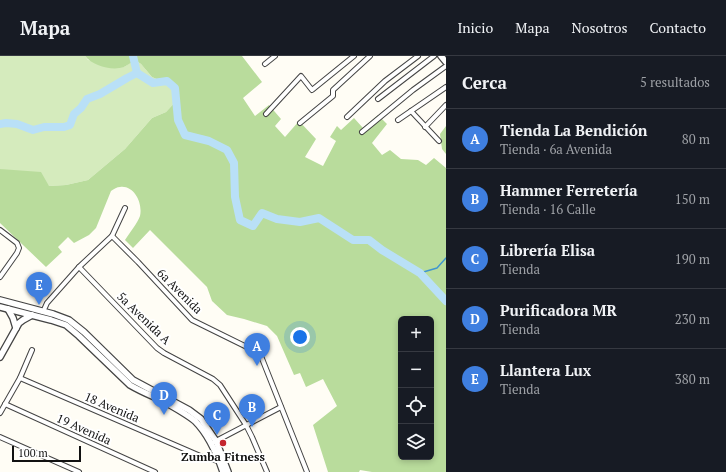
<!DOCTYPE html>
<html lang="es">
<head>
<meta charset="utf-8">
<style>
	body { margin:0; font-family:"PT Serif",serif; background:#242831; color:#f1f3f6 }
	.controls { position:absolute; right:12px; bottom:12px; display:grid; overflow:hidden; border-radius:6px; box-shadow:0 2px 6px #0003 }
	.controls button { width:36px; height:36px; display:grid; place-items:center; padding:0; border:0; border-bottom:1px solid #363941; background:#171b24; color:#f1f3f6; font:20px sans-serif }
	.scale { position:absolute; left:12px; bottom:10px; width:69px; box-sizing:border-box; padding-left:4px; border:2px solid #111; border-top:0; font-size:11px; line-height:14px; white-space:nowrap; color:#111; -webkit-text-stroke:3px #fff; paint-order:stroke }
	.you { position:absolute; left:300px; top:281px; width:14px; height:14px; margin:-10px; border:3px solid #fff; border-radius:50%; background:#1a73e8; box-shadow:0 0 0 6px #1a73e833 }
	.badge { display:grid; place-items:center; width:26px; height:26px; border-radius:50%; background:#7c3aed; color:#fff; font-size:13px; font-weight:700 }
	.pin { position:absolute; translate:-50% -33px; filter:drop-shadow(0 1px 2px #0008) }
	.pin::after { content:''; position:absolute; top:21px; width:14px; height:12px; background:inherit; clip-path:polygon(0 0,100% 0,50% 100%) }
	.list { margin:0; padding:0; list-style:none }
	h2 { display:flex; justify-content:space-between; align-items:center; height:52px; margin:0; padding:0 16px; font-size:17px }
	h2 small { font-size:13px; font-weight:400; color:#9ea1a6 }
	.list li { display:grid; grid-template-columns:26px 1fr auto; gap:12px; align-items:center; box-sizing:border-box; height:60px; padding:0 16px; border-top:1px solid #363941 }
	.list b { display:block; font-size:15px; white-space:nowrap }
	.list p { margin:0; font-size:13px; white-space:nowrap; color:#9ea1a6 }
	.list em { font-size:13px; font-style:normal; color:#9ea1a6 }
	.icon { flex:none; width:22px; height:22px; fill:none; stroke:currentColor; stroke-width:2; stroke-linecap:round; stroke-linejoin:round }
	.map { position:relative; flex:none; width:446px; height:416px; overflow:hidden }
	header { display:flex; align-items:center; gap:24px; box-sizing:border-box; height:56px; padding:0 20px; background:#171b24; border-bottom:1px solid #363941 }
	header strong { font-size:19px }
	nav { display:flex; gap:22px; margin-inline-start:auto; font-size:14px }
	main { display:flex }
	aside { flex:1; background:#171b24 }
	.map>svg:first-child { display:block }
	.green { fill:#d5ebbd }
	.forest { fill:#b9dc9c; fill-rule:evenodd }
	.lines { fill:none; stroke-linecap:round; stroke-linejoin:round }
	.stream { stroke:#3f96cf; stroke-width:1.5 }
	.river { stroke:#b9e0f7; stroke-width:8 }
	.minor-casing { stroke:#444; stroke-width:6 }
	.tertiary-casing { stroke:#444; stroke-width:8 }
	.minor { stroke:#fff; stroke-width:4 }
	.tertiary { stroke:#fff; stroke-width:5.5 }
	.poi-dot { fill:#c4262e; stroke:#fff; stroke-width:1.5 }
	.labels { text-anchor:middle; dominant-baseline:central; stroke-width:4; stroke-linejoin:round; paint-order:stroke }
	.street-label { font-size:12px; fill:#111; stroke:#fff }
	.poi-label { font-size:12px; font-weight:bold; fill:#111; stroke:#fff }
</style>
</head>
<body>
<header>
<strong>Mapa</strong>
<nav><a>Inicio</a><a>Mapa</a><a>Nosotros</a><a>Contacto</a></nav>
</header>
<main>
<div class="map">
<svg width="446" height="416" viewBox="0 0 446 416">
	<rect width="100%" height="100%" fill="#fffdf5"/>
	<polygon class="green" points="0,0 85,0 88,4 124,11 135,4 141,8 152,21 172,30 178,43 166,56 152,62 125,93 88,124 66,129 49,130 0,113"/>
	<g class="forest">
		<path d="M 85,0 L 242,0 L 262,26 L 243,42 L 255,60 L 269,49 L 281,63 L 275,70 L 285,81 L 299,65 L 316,83 L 305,101 L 323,110 L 336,85 L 330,81 L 337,70 L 341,74 L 354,62 L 363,72 L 378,59 L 387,68 L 372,87 L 382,99 L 390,94 L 401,103 L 418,104 L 426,109 L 434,102 L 446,112 L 446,416 L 372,416 L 360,414 L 359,416 L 328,416 L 313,369 L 337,350 L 323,323 L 306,331 L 300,317 L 294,319 L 277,280 L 267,270 L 244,263 L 227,259 L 212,245 L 207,231 L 150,174 L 133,192 L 125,184 C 129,178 138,166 140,160 C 143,147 134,129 120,131 C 117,131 114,133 111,135 L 96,172 L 89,179 L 74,187 L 68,181 L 58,191 L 62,196 L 46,211 L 0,167 L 0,113 L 41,116 L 49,130 L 66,129 L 88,124 L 125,93 L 152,62 L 166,56 L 178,43 L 172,30 L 152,21 L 141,8 L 135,4 C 132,6 128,9 124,11 C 112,15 93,10 85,0 ZM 401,263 L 431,263 L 431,401 L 401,401 Z"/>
		<polygon points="446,70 446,98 442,93 440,78"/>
	</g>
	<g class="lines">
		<polyline class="stream" points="420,217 437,212 446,202"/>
		<g class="river">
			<polyline points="133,0 137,17"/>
			<polyline points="0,68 6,67 17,68 33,74 44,71 64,71 70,69 74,58 81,52 87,43 100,38 127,22 137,17 153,27 167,25 175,32 178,64 185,79 209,85 227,94 234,107 235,141 240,164 253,170 262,157 277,163 300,166 319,162 353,184 369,184 382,194 420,217 446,245"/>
		</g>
		<defs>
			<g id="minor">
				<polyline points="265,8 275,0"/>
				<polyline points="378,43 434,0"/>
				<polyline points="411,55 439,85"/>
				<polyline points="266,58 301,20 312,34 354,0"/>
				<polyline points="347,61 385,25 418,0"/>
				<polyline points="398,64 446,31"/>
				<polyline points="300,67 333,40 333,34 370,0"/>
				<polyline points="425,71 446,49"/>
				<polyline points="362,76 413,34 446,10"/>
				<polyline points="0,174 17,187 19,192 17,197 0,221"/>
				<polyline points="112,180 138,206 192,264 255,295 261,300 307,416"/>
				<polyline points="79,211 157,292 164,297 213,323 220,329 246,369 252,381 267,416"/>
				<polyline points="43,256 47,247 79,211 112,180 125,152"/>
				<polyline points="20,322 205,402 219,405"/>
				<polyline points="5,348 155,416"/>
				<polyline points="0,357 20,322 32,294"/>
				<polyline points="0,381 79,416"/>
				<polyline points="214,386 281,351"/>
			</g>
			<g id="tertiary">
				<polyline points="441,0 446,6"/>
				<polyline points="0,244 53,258 69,264 84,276 133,324 189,354 201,363 216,385 228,416"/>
				<path d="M 0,251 L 51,264 L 66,269 L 79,280 L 130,329 C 140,335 150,339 161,344 C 172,350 185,357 195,365 C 209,379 217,398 223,416"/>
				<polyline points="8,253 13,262 16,272"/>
				<polyline points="0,301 19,267 23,264 32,259"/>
			</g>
		</defs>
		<use href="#minor" class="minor-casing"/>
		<use href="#tertiary" class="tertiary-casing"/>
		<use href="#minor" class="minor"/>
		<use href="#tertiary" class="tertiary"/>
	</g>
	<circle class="poi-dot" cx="223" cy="387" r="4"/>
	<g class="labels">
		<g class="street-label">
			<text transform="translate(180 235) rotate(45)">6a Avenida</text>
			<text transform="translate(144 262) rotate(44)">5a Avenida A</text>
			<text transform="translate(112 351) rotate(23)">18 Avenida</text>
			<text transform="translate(84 373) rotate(24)">19 Avenida</text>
		</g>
		<g class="poi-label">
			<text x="223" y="400">Zumba Fitness</text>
		</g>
	</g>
</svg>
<div class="controls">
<button>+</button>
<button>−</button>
<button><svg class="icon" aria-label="locate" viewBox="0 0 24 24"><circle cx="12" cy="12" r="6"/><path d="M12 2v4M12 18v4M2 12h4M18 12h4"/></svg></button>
<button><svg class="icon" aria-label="layers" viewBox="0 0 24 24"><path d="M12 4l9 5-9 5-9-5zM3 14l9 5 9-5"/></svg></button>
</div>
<div class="scale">100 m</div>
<div class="you"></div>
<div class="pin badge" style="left:257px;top:310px;background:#3f7fe0">A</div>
<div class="pin badge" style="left:252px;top:371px;background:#3f7fe0">B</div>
<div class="pin badge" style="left:217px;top:379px;background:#3f7fe0">C</div>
<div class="pin badge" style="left:164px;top:359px;background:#3f7fe0">D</div>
<div class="pin badge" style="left:39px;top:249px;background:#3f7fe0">E</div>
</div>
<aside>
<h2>Cerca<small>5 resultados</small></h2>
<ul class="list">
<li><span class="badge" style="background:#3f7fe0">A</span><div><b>Tienda La Bendición</b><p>Tienda · 6a Avenida</p></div><em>80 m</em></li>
<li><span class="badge" style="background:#3f7fe0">B</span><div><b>Hammer Ferretería</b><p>Tienda · 16 Calle</p></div><em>150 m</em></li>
<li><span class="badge" style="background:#3f7fe0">C</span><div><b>Librería Elisa</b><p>Tienda</p></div><em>190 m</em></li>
<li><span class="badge" style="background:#3f7fe0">D</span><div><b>Purificadora MR</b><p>Tienda</p></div><em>230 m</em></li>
<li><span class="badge" style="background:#3f7fe0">E</span><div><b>Llantera Lux</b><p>Tienda</p></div><em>380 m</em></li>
</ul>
</aside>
</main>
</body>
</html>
